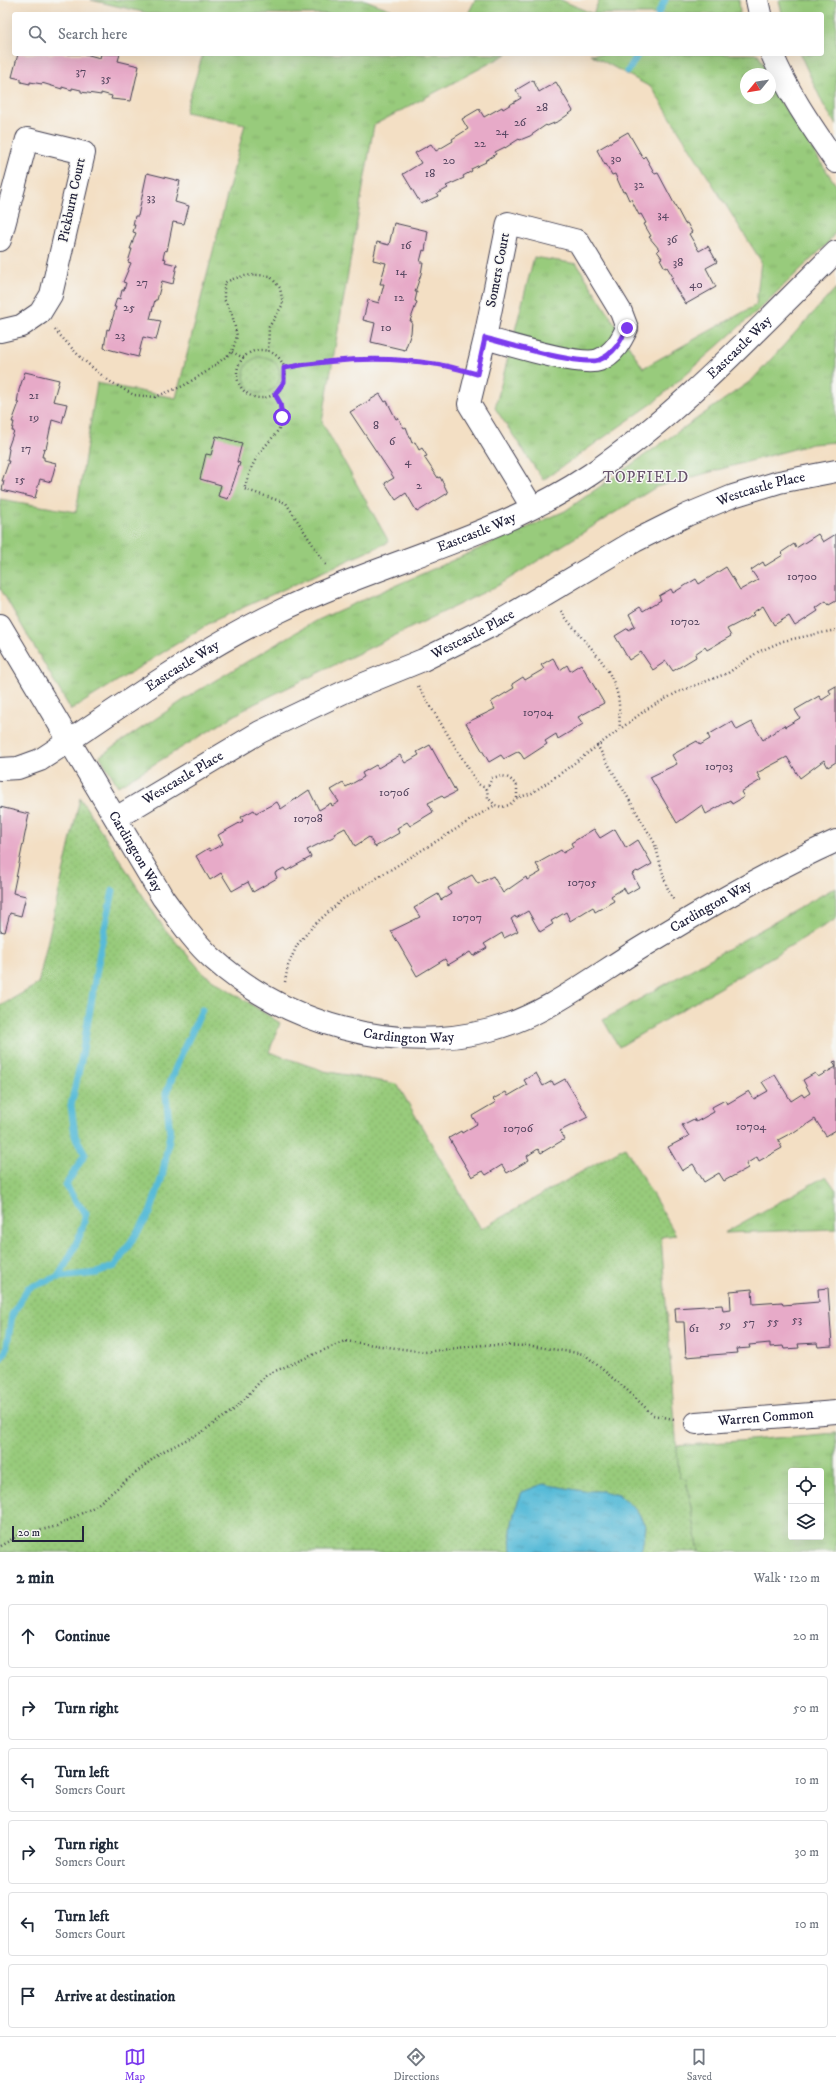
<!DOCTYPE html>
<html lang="en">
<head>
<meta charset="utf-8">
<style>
	body { margin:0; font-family:"IM FELL DW Pica",serif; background:#f2f2f3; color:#1f2937 }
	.controls { position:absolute; right:12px; bottom:12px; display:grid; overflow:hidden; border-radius:4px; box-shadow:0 4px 16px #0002 }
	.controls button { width:36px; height:36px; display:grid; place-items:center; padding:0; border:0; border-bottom:1px solid #e0e1e3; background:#fff; color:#1f2937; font:20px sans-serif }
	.compass { position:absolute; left:740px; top:68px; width:36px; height:36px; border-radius:50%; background:#fff; box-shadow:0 4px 16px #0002; rotate:240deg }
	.scale { position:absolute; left:12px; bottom:10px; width:72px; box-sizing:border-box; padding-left:4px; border:2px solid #22223b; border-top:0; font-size:11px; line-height:14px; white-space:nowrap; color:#22223b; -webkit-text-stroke:3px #f6f6f2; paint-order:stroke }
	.stop { position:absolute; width:12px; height:12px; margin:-9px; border:3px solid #7c3aed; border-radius:50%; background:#fff }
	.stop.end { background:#7c3aed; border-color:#fff; box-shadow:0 1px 4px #0008 }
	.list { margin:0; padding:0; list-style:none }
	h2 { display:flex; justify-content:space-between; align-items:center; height:52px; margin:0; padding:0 16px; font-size:17px }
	h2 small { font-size:13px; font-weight:400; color:#747a83 }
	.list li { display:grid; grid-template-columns:26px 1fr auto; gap:12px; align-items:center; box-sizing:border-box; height:64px; margin:0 8px 8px; padding:0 8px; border:1px solid #e0e1e3; border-radius:4px }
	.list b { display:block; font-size:15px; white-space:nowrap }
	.list p { margin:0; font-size:13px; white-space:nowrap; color:#747a83 }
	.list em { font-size:13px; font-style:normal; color:#747a83 }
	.icon { flex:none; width:22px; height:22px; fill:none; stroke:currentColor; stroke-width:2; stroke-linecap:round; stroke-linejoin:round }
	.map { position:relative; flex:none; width:836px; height:1552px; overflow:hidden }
	.search { position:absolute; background:#fff; box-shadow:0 4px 16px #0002; left:12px; right:12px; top:12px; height:44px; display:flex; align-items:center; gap:10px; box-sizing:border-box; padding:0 14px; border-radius:4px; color:#747a83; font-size:15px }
	.sheet { height:484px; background:#fff }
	nav { display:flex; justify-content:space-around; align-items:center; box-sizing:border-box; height:56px; border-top:1px solid #e0e1e3; background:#fff; font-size:11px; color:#747a83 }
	nav a { display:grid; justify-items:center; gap:2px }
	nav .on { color:#7c3aed }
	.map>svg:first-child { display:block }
	.grass { fill:url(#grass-tufts); stroke:#5d765c; fill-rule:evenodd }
	.park { fill:url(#park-dots); stroke:#5d765c }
	.water { fill:url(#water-ripples); stroke:#3e6e8a }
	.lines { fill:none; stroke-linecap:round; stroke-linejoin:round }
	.stream { stroke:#59bbd8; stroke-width:7 }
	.building { fill:#e7aac8 }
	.street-casing { stroke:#413e50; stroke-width:24 }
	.path { stroke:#413e50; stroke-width:2.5; stroke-dasharray:1 3; stroke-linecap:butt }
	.street { stroke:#fff; stroke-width:22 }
	.route { stroke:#7c3aed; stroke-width:5 }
	.labels { text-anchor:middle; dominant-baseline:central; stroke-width:3; stroke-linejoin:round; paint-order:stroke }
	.number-label { font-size:12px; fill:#53445e }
	.street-label { font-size:14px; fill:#22223b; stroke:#f6f6f2 }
	.neighbourhood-label { font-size:15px; letter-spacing:1px; fill:#67526c; stroke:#f6f6f2 }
</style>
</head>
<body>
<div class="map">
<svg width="836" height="1552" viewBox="0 0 836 1552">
	<defs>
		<pattern id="grass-tufts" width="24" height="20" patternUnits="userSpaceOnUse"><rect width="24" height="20" fill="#98cb7c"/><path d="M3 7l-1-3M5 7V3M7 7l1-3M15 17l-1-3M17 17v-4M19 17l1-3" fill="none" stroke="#83ae6c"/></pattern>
		<pattern id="park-dots" width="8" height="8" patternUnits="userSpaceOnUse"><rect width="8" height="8" fill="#98cb7c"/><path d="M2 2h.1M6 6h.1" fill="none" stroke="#83ae6c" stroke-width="1.8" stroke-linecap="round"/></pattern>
		<pattern id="water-ripples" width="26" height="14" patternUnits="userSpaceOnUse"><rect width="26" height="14" fill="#59bbd8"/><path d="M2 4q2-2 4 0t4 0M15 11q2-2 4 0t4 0" fill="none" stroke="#4da0ba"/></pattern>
	</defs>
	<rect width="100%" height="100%" fill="#f6f6f2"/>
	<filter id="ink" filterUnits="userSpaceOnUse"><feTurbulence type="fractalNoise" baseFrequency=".025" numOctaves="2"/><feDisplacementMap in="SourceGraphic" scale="8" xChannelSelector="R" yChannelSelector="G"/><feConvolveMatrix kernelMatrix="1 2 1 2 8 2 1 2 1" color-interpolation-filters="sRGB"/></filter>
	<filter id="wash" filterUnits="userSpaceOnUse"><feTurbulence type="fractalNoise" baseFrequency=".012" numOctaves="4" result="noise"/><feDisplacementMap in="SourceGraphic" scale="16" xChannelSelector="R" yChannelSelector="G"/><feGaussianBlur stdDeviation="0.9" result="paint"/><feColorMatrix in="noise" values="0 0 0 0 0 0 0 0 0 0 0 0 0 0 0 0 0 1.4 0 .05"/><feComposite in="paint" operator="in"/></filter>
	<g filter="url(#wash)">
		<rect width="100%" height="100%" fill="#f3dfc4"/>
		<g class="grass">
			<polygon points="91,0 365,0 403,14 151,14"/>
			<polygon points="475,0 561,0 593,14 599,0 739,0 740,14 468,14"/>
			<polygon points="779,0 836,0 836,125 823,104 800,54 822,54 822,14 782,14"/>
			<polygon points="203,54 507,54 374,125 322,422 389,542 213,621 71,710 0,588 0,499 76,512 97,383 176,398 245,124 185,112"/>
			<polygon points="590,54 758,54 768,74 746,74 746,98 770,98 770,79 780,101 836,185 836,232 825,246 757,311 653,403 543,480 495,408 534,257 577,264 643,368 756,305 761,261 652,88"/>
			<polygon points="836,288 836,442 812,444 656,487 499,585 252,705 118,786 100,756 194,693 317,620 565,511 752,380"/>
			<polygon points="836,887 836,919 619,1047 603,1020"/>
			<polygon points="826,1176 836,1190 836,1229 724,1233"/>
			<path d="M 836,1433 L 836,1552 L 699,1552 L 686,1479 L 679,1477 L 676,1446 ZM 791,1471 L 821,1471 L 821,1537 L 791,1537 Z"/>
		</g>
		<g class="park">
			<circle cx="262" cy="375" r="18"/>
			<polygon points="80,798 163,927 204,974 280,1023 269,1052 324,1071 397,1084 481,1229 625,1147 676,1235 661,1237 679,1477 686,1479 699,1552 0,1552 0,1006 38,984"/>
		</g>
		<path class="water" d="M 543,1484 L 583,1491 L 602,1491 L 619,1495 L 638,1512 L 646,1527 L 641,1552 L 511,1552 C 509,1530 513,1512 522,1492 Z"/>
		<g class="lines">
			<g class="stream">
				<polyline points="658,14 665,0"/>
				<polyline points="628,71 638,54"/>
				<path d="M 58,1277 C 71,1256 81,1237 86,1213 L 76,1202 L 66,1185 L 85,1154 L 75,1136 L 71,1105 L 81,1061 L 101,946 L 113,891"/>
				<polyline points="0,1359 6,1351 12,1315 28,1288 58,1277 97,1273 115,1266 150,1213 162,1177 170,1134 166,1094 179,1059 202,1010"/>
			</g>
		</g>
		<g id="blocks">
			<g class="building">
				<polygon points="18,54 85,54 100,58 101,54 120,54 118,61 139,66 131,101 111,99 112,96 101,93 101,95 81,92 81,90 72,88 72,90 62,87 62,89 42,83 42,84 30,82 30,84 21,82 21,79 12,77"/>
				<polygon points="533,80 539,92 556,82 573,111 559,121 547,126 546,125 530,136 520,140 519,139 505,148 505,147 495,152 496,154 485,161 486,162 471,169 472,171 463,176 464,178 446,186 448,188 437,194 438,196 421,204 403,174 421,163 415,153 431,144 436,151 453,141 452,139 468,129 462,119 479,109 484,117 502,107 503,109 521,98 516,90"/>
				<polygon points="628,132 643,158 645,156 655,174 658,173 685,224 687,223 692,232 689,234 699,251 708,246 717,262 706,268 716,287 686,304 676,289 671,278 673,277 667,267 665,268 660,259 662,258 657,251 659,249 649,237 651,236 644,224 646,223 641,214 639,215 631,199 629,200 625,191 623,192 615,174 612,175 606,164 605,165 597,150"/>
				<polygon points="147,173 180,181 175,202 189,206 184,224 173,222 167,251 165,250 163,258 166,259 165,262 177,265 173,284 162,281 157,300 155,300 150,319 161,321 156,340 143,337 138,357 104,348 107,329 109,330 116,307 114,307 117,298 120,299 122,290 124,290 126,283 123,282 131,263 128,262 132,249 130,249 136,233 133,232 135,225 133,225 135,216 138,216"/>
				<polygon points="394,223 428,231 425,251 423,250 420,262 423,262 421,274 415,292 417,292 415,301 417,302 410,321 412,321 411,333 405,350 371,342 375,323 363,320 368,300 379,303 384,284 380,284 386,263 373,260 377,242 389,245"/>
				<polygon points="25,372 59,380 53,401 67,404 62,423 52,420 46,449 44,448 42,457 44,457 44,460 56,463 51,482 40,479 35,498 2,490 4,481 2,481 9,461 7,461 9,449 8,448 14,431 12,431 14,422 12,422 19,403 17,403 19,390"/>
				<polygon points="380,394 385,402 387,401 396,419 398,418 404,428 406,427 412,443 415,442 419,450 422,448 427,456 424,457 438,478 440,477 448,493 417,512 406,493 396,500 385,483 394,478 350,412"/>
				<polygon points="216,436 242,443 237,462 240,463 228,499 218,496 221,485 200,479 206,454 211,455"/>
				<polygon points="818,534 823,542 836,534 836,601 829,605 826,601 816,608 818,611 795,626 789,616 774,625 763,606 752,613 754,615 727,629 731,636 707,650 705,647 695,654 696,657 673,671 666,661 653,670 641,652 629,660 615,636 628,628 629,630 635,626 629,614 640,607 643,611 661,600 659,596 671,589 673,593 696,579 699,584 726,567 740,590 758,580 751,570 763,562 765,566 783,555 782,552 794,544 796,548"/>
				<polygon points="553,658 560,670 567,665 570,671 581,664 604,703 578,717 583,724 558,739 556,734 545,741 547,744 524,759 519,751 504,759 501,755 489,762 466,723 495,709 491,702 514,688 512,684 523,677 525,680 544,669 541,665"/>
				<polygon points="836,686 836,762 828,767 824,760 800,778 787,757 757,773 761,780 741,792 744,797 732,804 730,800 706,814 702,805 677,823 650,777 677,764 672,755 697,741 700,745 710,739 708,735 732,721 737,730 752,722 763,740 784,725 785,727 800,718 795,710 819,696 822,700 831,694 829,690"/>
				<polygon points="430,745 456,792 444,798 442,796 428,803 433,812 410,826 407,822 397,828 399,833 375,847 369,837 355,846 345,828 334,834 335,836 307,850 311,857 286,871 284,868 275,873 277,878 253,892 248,882 232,891 221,873 210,880 196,856 209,848 210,851 223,844 218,835 243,821 241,817 254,810 256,813 277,802 281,809 309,790 319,810 331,803 332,806 339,802 331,790 343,783 346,787 364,777 362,773 376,765 378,768 400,755 405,763 419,755 417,752"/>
				<polygon points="0,807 29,814 13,893 26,896 21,916 10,913 5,932 0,931"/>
				<polygon points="594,829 600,838 615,829 626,848 638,840 652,864 638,872 637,871 632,874 639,887 627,894 624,888 611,896 614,901 595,912 593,907 570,921 566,912 551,921 553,924 540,932 528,911 516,918 515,916 511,919 518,931 504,938 502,933 484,944 487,948 473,956 470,952 448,965 445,959 417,976 391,931 420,917 414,908 438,894 441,900 451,894 448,888 472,875 478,884 493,876 503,893 526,877 527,880 541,872 536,864 561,850 563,853 573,847 571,843"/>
				<polygon points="836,1061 836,1130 826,1136 815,1119 794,1133 793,1132 778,1140 782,1148 759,1161 757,1157 746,1164 748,1168 724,1181 719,1173 704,1182 693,1164 682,1171 668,1147 689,1136 682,1125 694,1119 696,1122 714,1112 712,1107 725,1100 727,1104 749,1091 754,1099 768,1091 762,1082 775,1075 791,1101 802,1094 804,1097 810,1093 803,1080 815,1073 818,1077 836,1067 833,1062"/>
				<polygon points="536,1073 543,1086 552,1081 554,1085 565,1079 588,1117 560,1131 565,1139 541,1153 538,1149 527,1156 529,1160 507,1173 502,1165 486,1175 483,1171 472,1177 449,1138 461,1131 462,1133 477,1124 472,1116 496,1102 493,1099 506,1092 508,1096 527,1085 524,1080"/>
				<polygon points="828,1288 832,1346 818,1347 817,1343 798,1344 799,1348 784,1349 783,1346 770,1347 770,1343 749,1345 750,1348 736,1349 737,1353 686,1357 684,1322 676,1322 675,1308 722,1305 723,1311 731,1310 730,1291 752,1289 753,1304 782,1302 783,1305 819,1302 818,1289"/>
			</g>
		</g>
	</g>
	<g filter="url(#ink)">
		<use href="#blocks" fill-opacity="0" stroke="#413e50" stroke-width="1"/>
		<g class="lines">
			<defs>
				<g id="street">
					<polyline points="757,0 760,14"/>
					<path d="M 772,54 C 788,93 812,127 836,162"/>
					<polyline points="0,240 27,139 84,153 51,295 40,313 21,326 0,331"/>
					<path d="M 485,338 C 507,344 581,367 599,360 C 614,354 621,341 627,328 L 621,312 L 578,241 L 508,223 L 485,338 L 469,404 L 532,507"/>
					<path id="s1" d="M 0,625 L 163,898 C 178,918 193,941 212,958 C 286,1024 393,1055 490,1030 C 544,1016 592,978 639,949 C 703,910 767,872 836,841"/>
					<path id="s2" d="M 0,769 L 18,768 L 40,760 C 118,709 193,653 276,613 C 379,562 495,539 591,474 C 682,412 758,328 836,252"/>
					<path id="s3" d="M 116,818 L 260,732 L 344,692 L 423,660 L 495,624 L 635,541 L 687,515 L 733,496 L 779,482 L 836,471"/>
					<path id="s4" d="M 696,1423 L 836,1412"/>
				</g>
			</defs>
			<use href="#street" class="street-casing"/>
			<g class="path">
				<path d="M 55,330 L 82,359 L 109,381 L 134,395 L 155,397 L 183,386 L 206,372 L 232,352 L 237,336 L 232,314 L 224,299 L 224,283 C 239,275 254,274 270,276 L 280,288 L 283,304 L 269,327 L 268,351"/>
				<circle cx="261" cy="374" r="24"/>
				<polyline points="232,352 244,358"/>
				<path d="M 284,368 C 340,357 400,355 455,368"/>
				<path d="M 275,394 C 294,426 272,434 257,457 C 251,467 248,478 244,489 L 286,503 L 326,565"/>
				<path d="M 561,611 C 580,640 611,661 618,697 C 620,707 619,718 620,728"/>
				<polyline points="418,686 478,784 487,789"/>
				<path d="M 597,745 L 654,842 C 661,862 663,883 674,901"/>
				<path d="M 517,798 L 517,786 C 509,777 505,774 492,778 L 487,789 L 488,798 L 495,805 L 502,807 L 509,805 L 517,798 L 532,793 L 561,773 L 647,709 L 678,692 L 728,673 L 758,652 L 783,641 L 836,630"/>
				<polyline points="285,982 288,966 297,945 313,926 343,899 495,805"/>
				<polyline points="0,1546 18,1536 57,1526 94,1507 160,1453 202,1432 235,1409 266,1375 345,1341 425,1352 482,1345 532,1346 584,1354 627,1390 653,1415 674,1419"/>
			</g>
			<use href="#street" class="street"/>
		</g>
	</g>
	<g class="lines" filter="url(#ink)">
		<path class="route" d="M 282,417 L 280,403 L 275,394 L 284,382 L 284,368 C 333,359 385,356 435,364 C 449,366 463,370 477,374 L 485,338 C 507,344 581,366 599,360 C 614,354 621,341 627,328"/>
	</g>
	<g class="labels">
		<g class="number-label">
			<text x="81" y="71">37</text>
			<text x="106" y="78">35</text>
			<text x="542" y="107">28</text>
			<text x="520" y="122">26</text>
			<text x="502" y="131">24</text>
			<text x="480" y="143">22</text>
			<text x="616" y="158">30</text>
			<text x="449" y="160">20</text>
			<text x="430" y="173">18</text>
			<text x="639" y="184">32</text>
			<text x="151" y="197">33</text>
			<text x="663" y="214">34</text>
			<text x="672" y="239">36</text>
			<text x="406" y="245">16</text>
			<text x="678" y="262">38</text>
			<text x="401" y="271">14</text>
			<text x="142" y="282">27</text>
			<text x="696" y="284">40</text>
			<text x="399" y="297">12</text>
			<text x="129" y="307">25</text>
			<text x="386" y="327">10</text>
			<text x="120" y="335">23</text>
			<text x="34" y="395">21</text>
			<text x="34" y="417">19</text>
			<text x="376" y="425">8</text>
			<text x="392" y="441">6</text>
			<text x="26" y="448">17</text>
			<text x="408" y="461">4</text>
			<text x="20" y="479">15</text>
			<text x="419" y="485">2</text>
			<text x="802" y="576">10700</text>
			<text x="685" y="621">10702</text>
			<text x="538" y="712">10704</text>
			<text x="719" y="766">10703</text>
			<text x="394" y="792">10706</text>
			<text x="308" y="818">10708</text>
			<text x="582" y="882">10705</text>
			<text x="467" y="917">10707</text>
			<text x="751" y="1126">10704</text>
			<text x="518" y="1128">10706</text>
			<text x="797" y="1319">53</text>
			<text x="773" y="1321">55</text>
			<text x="749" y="1322">57</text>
			<text x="725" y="1324">59</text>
			<text x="694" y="1328">61</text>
		</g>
		<g class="street-label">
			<text transform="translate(72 200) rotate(-78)">Pickburn Court</text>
			<text transform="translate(498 270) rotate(-79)">Somers Court</text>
			<text stroke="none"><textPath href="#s2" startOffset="860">Eastcastle Way</textPath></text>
			<text stroke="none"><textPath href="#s3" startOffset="726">Westcastle Place</textPath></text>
			<text stroke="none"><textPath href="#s2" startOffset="536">Eastcastle Way</textPath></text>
			<text stroke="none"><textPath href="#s3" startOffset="402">Westcastle Place</textPath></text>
			<text stroke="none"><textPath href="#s2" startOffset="212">Eastcastle Way</textPath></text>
			<text stroke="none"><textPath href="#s3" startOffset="78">Westcastle Place</textPath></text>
			<text stroke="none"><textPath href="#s1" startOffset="264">Cardington Way</textPath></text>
			<text stroke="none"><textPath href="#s1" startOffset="948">Cardington Way</textPath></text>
			<text stroke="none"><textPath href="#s1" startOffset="612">Cardington Way</textPath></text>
			<text stroke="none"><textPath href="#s4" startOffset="70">Warren Common</textPath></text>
		</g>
		<g class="neighbourhood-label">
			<text x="646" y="477">TOPFIELD</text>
		</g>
	</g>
</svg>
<div class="controls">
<button><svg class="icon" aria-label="locate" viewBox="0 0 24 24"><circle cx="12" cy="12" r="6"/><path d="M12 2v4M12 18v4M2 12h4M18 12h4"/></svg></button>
<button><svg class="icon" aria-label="layers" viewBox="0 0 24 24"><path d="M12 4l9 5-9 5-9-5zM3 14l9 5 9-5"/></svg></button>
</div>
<svg class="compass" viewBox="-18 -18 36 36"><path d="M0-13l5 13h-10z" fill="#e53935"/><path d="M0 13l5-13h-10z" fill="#747a83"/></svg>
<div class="scale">20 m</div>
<div class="stop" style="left:282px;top:417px"></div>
<div class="stop end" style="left:627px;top:328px"></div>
<div class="search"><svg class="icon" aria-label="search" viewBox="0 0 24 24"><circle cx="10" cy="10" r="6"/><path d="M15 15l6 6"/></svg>Search here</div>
</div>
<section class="sheet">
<h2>2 min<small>Walk · 120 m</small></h2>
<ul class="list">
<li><svg class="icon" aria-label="ahead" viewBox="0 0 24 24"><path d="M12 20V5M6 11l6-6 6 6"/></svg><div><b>Continue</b></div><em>20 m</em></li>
<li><svg class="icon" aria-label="right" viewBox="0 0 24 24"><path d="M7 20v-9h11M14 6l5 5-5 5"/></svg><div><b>Turn right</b></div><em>50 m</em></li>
<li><svg class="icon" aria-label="left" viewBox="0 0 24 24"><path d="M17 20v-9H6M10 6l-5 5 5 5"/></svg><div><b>Turn left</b><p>Somers Court</p></div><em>10 m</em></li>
<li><svg class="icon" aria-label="right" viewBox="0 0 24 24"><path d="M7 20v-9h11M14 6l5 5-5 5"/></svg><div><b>Turn right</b><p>Somers Court</p></div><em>30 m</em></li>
<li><svg class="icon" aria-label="left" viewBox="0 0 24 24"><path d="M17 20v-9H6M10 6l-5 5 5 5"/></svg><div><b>Turn left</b><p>Somers Court</p></div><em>10 m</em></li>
<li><svg class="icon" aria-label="arrive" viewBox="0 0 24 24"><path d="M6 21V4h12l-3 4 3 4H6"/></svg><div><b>Arrive at destination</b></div></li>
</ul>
</section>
<nav>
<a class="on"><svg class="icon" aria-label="map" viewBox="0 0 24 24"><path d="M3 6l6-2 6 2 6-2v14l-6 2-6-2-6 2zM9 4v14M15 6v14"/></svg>Map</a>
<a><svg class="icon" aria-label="directions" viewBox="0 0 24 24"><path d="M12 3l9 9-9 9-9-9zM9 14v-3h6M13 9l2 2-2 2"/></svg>Directions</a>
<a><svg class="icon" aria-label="saved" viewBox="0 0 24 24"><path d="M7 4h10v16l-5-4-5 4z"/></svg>Saved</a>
</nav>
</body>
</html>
